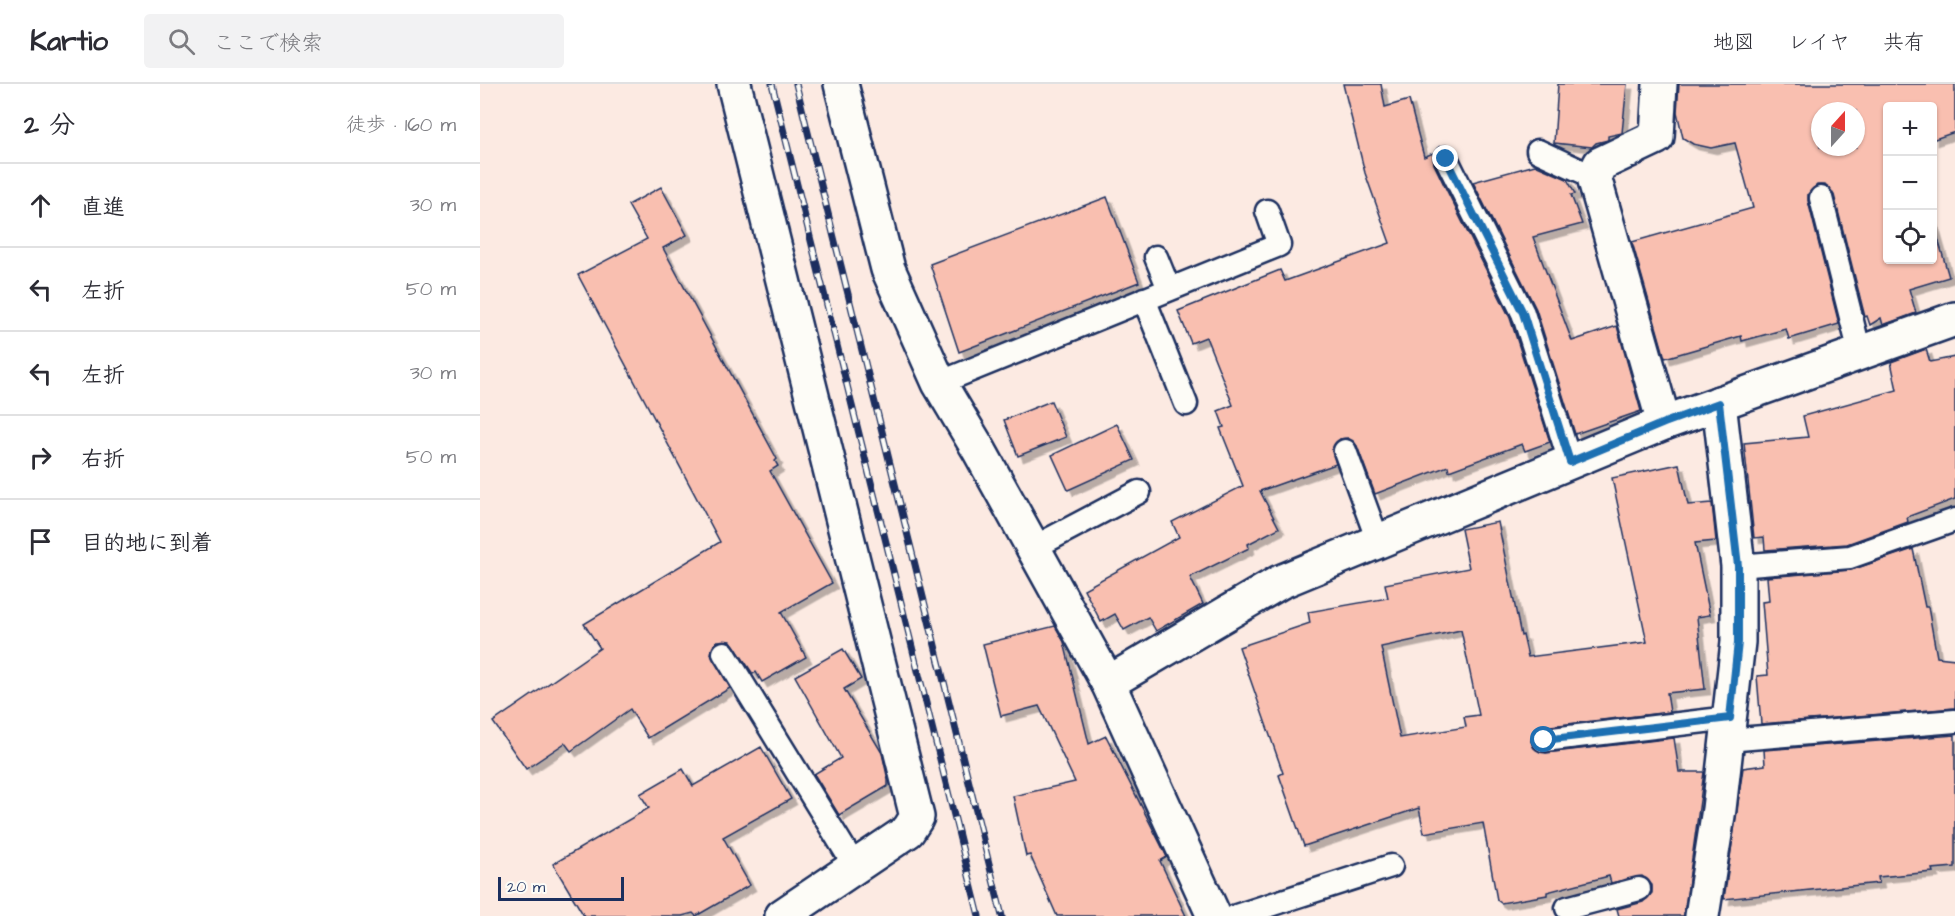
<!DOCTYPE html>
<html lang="ja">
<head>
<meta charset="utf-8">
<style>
	body { margin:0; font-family:"Architects Daughter","Klee One",sans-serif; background:#f2f2f3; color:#2b2b33 }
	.controls { position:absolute; right:18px; top:18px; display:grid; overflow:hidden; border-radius:6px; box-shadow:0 2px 4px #0004 }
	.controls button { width:54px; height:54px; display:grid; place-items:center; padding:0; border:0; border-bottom:2px solid #e1e1e2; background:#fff; color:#2b2b33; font:30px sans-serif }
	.compass { position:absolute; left:1331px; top:18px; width:54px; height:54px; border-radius:50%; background:#fff; box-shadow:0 2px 4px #0004; rotate:21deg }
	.scale { position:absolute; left:18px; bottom:15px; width:126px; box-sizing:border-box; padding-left:6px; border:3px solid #1b2f5e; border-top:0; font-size:16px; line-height:21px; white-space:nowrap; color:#1b2f5e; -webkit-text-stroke:4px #fdfcf7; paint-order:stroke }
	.stop { position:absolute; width:18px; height:18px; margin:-14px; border:4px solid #1f6fb2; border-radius:50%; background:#fff }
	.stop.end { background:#1f6fb2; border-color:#fff; box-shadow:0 2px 6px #0008 }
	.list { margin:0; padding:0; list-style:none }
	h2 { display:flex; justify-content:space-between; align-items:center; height:78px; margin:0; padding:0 24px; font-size:26px }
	h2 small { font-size:20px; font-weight:400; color:#7c7c81 }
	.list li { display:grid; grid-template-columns:39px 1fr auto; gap:18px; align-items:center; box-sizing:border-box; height:84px; padding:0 24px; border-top:2px solid #e1e1e2 }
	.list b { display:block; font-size:22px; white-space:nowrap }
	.list em { font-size:20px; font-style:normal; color:#7c7c81 }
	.icon { flex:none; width:33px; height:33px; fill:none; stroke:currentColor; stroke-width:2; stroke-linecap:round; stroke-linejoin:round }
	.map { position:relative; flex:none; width:1475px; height:832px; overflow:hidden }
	header { display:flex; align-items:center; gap:36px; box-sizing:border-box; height:84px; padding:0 30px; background:#fff; border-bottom:2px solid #e1e1e2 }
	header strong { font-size:28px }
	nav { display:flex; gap:33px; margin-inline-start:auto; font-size:21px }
	.search { width:420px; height:54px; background:#f2f2f3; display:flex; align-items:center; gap:15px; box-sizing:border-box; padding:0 21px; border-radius:6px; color:#7c7c81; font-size:22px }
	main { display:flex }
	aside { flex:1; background:#fff }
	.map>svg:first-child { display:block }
	.building { fill:#f9bfb0; stroke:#1b2f5e; stroke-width:1.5; fill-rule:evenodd; filter:url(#shadow) }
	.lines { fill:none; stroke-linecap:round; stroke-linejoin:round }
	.service-casing { stroke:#1b2f5e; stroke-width:27 }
	.minor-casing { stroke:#1b2f5e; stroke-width:38 }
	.service { stroke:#fdfcf7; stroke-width:22 }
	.minor { stroke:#fdfcf7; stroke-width:33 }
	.rail-casing { stroke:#1b2f5e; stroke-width:7 }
	.rail { stroke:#fdfcf7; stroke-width:4.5; stroke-dasharray:14; stroke-linecap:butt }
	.route { stroke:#1f6fb2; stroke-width:8 }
</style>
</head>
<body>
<header>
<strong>Kartio</strong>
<div class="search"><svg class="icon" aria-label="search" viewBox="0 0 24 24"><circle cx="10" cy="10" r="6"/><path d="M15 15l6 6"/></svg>ここで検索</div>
<nav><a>地図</a><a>レイヤ</a><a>共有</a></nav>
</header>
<main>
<aside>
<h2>2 分<small>徒歩 · 160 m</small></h2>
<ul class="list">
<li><svg class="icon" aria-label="ahead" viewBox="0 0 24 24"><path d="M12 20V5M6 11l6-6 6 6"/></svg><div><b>直進</b></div><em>30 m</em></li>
<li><svg class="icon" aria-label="left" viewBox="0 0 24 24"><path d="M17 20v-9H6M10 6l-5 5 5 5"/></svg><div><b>左折</b></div><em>50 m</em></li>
<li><svg class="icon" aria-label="left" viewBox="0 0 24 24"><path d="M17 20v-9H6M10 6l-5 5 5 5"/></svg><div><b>左折</b></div><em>30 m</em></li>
<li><svg class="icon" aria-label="right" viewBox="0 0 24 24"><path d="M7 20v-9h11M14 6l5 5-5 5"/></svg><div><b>右折</b></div><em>50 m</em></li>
<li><svg class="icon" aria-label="arrive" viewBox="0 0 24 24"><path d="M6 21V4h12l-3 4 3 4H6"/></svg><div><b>目的地に到着</b></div></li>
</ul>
</aside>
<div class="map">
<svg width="1475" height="832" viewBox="0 0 1475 832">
	<defs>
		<filter id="shadow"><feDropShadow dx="5.5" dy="5.5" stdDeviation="0" flood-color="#0004"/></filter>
	</defs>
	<rect width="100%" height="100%" fill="#fceae2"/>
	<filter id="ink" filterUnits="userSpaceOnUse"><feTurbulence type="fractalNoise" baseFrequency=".0167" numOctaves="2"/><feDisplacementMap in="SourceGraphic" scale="12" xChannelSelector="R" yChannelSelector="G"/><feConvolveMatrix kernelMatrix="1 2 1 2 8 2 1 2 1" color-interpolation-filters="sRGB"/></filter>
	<g filter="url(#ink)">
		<g class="building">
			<polygon points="863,0 901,0 905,23 929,16 944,73 953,69 954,80 966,105 1030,234 1070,358 1045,367 1042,360 969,387 968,382 895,410 877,362 868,354 860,355 852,365 856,380 780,407 799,444 768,460 769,464 710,493 723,520 676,547 668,533 644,546 635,530 621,538 604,505 699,453 692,438 763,402 740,344 744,343 738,327 753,321 726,253 711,259 698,227 800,186 805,197 910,159 885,89"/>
			<polygon points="1078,0 1147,0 1142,49 1128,52 1128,56 1116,59 1112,63 1074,59"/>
			<path d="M 1199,0 L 1475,0 L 1475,48 L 1452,56 L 1452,22 L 1407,22 L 1407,176 L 1452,176 L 1452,134 L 1469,193 L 1429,205 L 1436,229 L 1403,241 L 1401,234 L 1390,241 L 1387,232 L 1385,233 L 1354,111 L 1345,101 L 1337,101 L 1328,110 L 1328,117 L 1359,240 L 1309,255 L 1306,245 L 1262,257 L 1261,252 L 1185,274 L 1152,158 L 1273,124 L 1255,59 L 1231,64 L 1213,60 L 1203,54 L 1197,28 ZM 1340,27 L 1376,27 L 1376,63 L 1340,63 Z"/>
			<polygon points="1055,81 1087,95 1095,110 1091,111 1102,140 1053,153 1092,257 1137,242 1161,327 1095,350 1056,225 993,98"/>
			<polygon points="181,103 207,151 183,164 297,375 295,377 298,382 290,387 352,499 301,528 326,573 282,598 276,588 273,590 251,557 237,557 231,570 250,604 168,654 150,625 91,667 85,659 46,685 13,638 120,564 104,540 240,458 98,191 167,155 148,121"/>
			<polygon points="627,113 659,198 479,268 450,180"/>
			<polygon points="1446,265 1450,278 1475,273 1475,415 1427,433 1428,438 1367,460 1285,466 1284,453 1274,454 1264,359 1328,353 1323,332 1417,306 1411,278"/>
			<polygon points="571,317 586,353 538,372 524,336"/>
			<polygon points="637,340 654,376 588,406 572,371"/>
			<path d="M 1199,380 L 1208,421 L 1232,419 L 1236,457 L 1215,459 L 1230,531 L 1217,533 L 1225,605 L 1187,609 L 1190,628 L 1062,643 L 1056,646 L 1051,657 L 1054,664 L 1066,669 L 1194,654 L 1199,688 L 1224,688 L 1204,832 L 1139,832 L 1137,825 L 1163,818 L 1172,809 L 1172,801 L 1162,792 L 1131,799 L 1129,792 L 1067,808 L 1067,811 L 1021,819 L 1017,816 L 1003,739 L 944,749 L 939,724 L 824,762 L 799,691 L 803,689 L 759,563 L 830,539 L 828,528 L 908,514 L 905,500 L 989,484 L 981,445 L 1018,438 L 1041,552 L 1043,551 L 1048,573 L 1167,558 L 1132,394 ZM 981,546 L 999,631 L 984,633 L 986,643 L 920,654 L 901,563 Z"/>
			<polygon points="1433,465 1445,523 1448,523 1457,573 1475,575 1475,624 1281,640 1277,592 1288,591 1282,518 1289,517 1287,493 1371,486"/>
			<polygon points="575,542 584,558 609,660 626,652 687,773 680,777 706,832 577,832 550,771 546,772 533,712 595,698 559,622 521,632 503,560"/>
			<polygon points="363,565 381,595 364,605 402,669 408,696 408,702 359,731 334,690 361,674 315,592"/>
			<polygon points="1475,651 1475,783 1452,785 1453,788 1398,793 1399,799 1244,815 1263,684 1285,681 1284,666"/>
			<polygon points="281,663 311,715 243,753 270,801 216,832 213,829 202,832 104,832 73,780 169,724 160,710 203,685 213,702"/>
		</g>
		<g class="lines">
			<defs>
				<g id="service">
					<polyline points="1058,67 1114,93"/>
					<polyline points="966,74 1043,229 1090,378"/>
					<polyline points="1341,114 1380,269"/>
					<polyline points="676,173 689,205"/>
					<polyline points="664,215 706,320"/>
					<polyline points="459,299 799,161 787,127"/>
					<polyline points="865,367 898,457"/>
					<polyline points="553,464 659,408"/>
					<polyline points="1258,482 1370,473 1475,436"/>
					<polyline points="244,569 376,784"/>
					<polyline points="1064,656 1250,634"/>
					<polyline points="1247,656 1475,637"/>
					<polyline points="1087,824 1159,805"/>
					<polyline points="756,832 911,782"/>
				</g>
				<g id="minor">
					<polyline points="254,0 437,733 428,747 302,832"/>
					<polyline points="361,0 408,185 459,299 499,366 628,599 734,832"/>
					<polyline points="1180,0 1177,53 1120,80 1114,93 1184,339"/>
					<polyline points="628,599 800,498 1184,339 1475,235"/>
					<polyline points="1222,832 1239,725 1258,558 1258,482 1239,319"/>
				</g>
			</defs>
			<use href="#service" class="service-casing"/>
			<use href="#minor" class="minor-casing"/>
			<use href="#service" class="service"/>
			<use href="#minor" class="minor"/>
			<defs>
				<g id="rail">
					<polyline points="292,0 499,832"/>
					<polyline points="316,0 522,832"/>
				</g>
			</defs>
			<use href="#rail" class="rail-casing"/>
			<use href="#rail" class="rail"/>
		</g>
	</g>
	<g class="lines" filter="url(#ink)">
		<polyline class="route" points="966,75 1043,229 1090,378 1184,339 1239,319 1258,482 1258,558 1250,634 1064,656"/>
	</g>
</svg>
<div class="controls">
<button>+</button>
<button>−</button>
<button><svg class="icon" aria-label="locate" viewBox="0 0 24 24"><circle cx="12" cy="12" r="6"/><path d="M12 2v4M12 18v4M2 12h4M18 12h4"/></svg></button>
</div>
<svg class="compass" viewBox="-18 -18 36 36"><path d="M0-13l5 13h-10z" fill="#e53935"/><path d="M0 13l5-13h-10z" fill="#7c7c81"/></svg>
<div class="scale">20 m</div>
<div class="stop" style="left:1064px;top:656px"></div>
<div class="stop end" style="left:966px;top:75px"></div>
</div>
</main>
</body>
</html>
